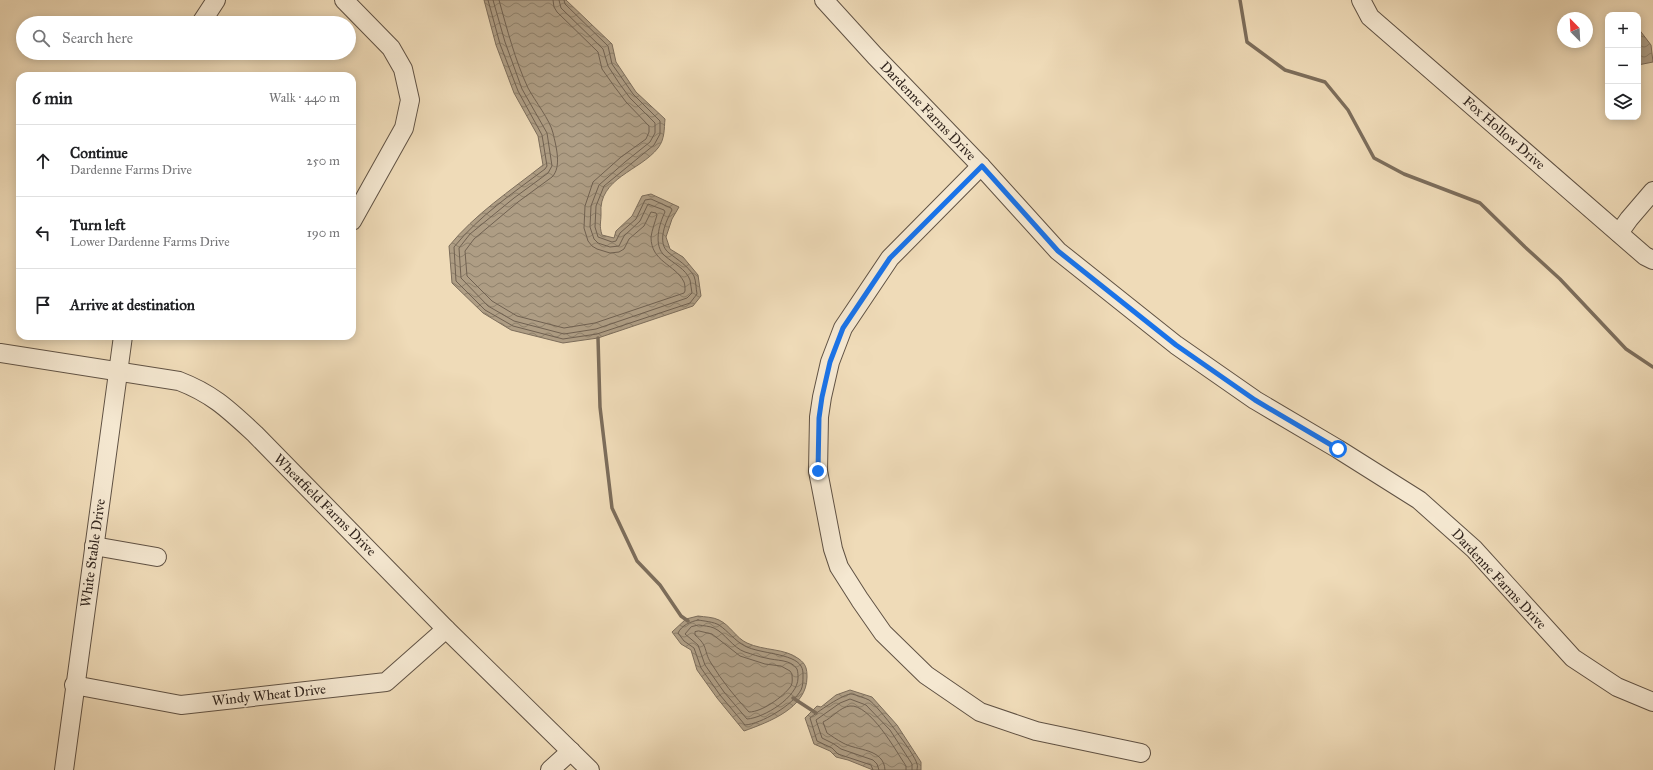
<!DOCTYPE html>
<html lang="en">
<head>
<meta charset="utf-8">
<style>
	body { margin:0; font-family:"IM FELL Great Primer",serif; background:#f2f2f2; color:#202124 }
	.controls { position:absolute; right:12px; top:12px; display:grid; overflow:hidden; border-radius:8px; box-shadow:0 2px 10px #0003 }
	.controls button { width:36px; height:36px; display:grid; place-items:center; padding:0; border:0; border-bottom:1px solid #e0e0e0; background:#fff; color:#202124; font:20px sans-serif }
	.compass { position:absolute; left:1557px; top:12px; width:36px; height:36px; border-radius:50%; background:#fff; box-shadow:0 2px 10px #0003; rotate:336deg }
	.stop { position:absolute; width:12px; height:12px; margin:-9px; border:3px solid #1a73e8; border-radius:50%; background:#fff }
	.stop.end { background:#1a73e8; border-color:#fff; box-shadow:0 1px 4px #0008 }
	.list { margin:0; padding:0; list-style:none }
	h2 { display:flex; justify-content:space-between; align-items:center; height:52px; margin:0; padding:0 16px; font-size:17px }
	h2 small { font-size:13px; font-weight:400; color:#757577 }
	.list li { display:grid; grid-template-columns:26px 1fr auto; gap:12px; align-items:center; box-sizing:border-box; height:72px; padding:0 16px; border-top:1px solid #e0e0e0 }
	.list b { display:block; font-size:15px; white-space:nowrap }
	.list p { margin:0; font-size:13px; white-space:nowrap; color:#757577 }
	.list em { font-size:13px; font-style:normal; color:#757577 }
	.icon { flex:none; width:22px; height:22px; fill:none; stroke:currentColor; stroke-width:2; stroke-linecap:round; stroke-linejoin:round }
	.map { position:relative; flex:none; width:1653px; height:770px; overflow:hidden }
	.search { position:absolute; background:#fff; box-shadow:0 2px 10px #0003; left:16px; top:16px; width:340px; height:44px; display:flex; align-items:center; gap:10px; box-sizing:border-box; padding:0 14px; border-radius:22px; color:#757577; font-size:15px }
	.panel { position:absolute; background:#fff; box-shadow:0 2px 10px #0003; left:16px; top:72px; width:340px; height:268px; border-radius:12px }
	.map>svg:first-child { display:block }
	.water { fill:url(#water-waves); stroke:#7c6d5b }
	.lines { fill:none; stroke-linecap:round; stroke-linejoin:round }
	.shore { stroke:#706151; stroke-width:1 }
	.stream { stroke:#7c6d5b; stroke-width:3.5 }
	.minor-casing { stroke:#605244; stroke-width:20 }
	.minor { stroke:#f5e8d1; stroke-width:18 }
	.route { stroke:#1a73e8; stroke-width:5 }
	.labels { text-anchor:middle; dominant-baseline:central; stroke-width:4; stroke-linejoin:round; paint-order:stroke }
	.street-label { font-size:14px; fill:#31251e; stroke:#f5e8d1 }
</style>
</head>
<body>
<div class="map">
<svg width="1653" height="770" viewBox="0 0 1653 770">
	<defs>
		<pattern id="water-waves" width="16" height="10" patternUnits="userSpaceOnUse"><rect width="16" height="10" fill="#ae9d84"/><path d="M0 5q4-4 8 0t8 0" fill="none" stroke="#8e806b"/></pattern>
	</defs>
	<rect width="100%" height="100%" fill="#efdbb8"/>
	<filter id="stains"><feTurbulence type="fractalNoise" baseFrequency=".005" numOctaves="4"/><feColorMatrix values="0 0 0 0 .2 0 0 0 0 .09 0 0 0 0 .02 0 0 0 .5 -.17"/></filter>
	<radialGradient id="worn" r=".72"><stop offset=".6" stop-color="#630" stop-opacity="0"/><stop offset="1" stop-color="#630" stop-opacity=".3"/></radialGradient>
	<g class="water">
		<path d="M 484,0 L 566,0 L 612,44 L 616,62 L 636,92 L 665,119 C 664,129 665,139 658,148 C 640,171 598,178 601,214 C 601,223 599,225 602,235 L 614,238 L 616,231 L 632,216 L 642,196 L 651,194 L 679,207 L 672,219 L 666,237 L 670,249 L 683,257 L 698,275 L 701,296 L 693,306 L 598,338 L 563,343 L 511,330 L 483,313 L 452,283 L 449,246 C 475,214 510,191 543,165 L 538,136 L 514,93 L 496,45 Z"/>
		<polygon points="1638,28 1651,45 1653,62 1638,65"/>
		<path d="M 698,616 C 705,617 713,617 719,620 C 730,625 736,638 747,643 C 764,651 785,648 799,659 C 806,664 807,669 807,677 C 807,708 769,722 744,731 L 717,698 L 697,670 L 691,650 L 681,644 L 672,632 L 686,619 Z"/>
		<polygon points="850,690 872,697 897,725 921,762 921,770 873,770 848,760 836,757 830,751 814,744 805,718 817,706 821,707 836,695"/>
	</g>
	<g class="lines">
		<g class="shore">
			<path d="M 488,0 L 500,44 L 518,91 L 542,135 L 547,166 L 545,169 C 513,193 479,216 454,247 L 456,281 L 485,310 L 513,326 L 563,339 L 597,334 L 690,303 L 697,294 C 696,289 696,281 694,276 C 688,266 678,260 669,253 C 656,243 666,221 672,210 L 671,208 L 651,199 L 645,200 L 636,219 L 620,233 L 616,241 L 612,242 L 598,237 L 595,227 L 596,206 L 604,186 L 654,145 L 660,134 L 660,121 L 633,94 L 612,64 L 608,46 L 565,4 L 564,0"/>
			<path d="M 493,0 L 505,42 L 522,89 L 547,133 L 552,166 L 548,173 L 514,198 L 470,234 L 459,248 L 461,278 L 488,306 L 514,321 L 564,334 L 596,329 L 687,298 L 692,293 C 691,289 691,284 690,280 C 686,269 673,263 665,256 C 653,246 659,224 665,212 L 664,210 L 648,204 L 640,221 L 624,236 L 619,246 L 610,247 L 598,243 L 594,239 L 590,227 L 591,206 L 599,185 L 625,162 L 650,142 L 655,133 L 655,123 L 630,98 L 619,83 L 608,66 L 603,49 L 561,8 L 559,0"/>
			<path d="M 499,0 C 507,29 515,60 528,88 C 535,101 550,120 553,133 C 556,146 562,167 552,177 L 518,202 L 474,239 L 465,251 L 467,276 L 492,301 L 517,316 L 564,328 L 595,323 L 684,293 L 685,291 C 685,288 685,284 684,282 C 675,264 651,262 651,237 C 652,230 655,222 657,215 L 656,213 L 651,212 L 644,226 L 629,239 L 624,249 L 619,252 L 610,253 L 597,249 L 592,246 L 588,241 L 584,228 L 585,206 L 593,182 L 621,157 L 646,139 L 649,132 L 649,126 L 626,102 L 614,86 L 602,69 L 598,52 L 557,12 L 554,7 L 553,0"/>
			<path d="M 698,620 C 704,621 714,622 719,625 C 728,631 735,641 745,646 C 760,654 793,653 801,666 C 803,669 803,673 803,675 C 803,681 803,686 801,690 C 793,705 761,724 745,725 L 720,695 L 701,668 L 694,648 L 684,641 L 678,633 C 682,625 690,622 698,620 Z"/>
			<path d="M 699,625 C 704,626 709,626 714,628 C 725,633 733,648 745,652 C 752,654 759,657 766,658 C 776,661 791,659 797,669 C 798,672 798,675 798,678 C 798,697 764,718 747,719 L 724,692 L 705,665 L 698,645 L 685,634 L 691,627 Z"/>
			<path d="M 699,631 L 712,634 L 740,656 L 765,664 L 781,666 L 790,671 L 792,674 C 792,678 793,682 791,686 C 783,697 762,712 749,712 C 735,697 722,681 711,663 C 703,650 709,647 695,635 L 695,632 Z"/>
			<path d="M 873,770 L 871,765 L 838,754 L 832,748 L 817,741 L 810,718 C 816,713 844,693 852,694 C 856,695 865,698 869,700 C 878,706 915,754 917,764 C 918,766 917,768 917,770"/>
			<polyline points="879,770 877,764 873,760 841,749 834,744 822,738 816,720 840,703 850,699 866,705 890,730 912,764 912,770"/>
			<path d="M 885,770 C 884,748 857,751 843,743 C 837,740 832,736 827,733 L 823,722 C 832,718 840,707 850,706 C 870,704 896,751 906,766 L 906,770"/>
		</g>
		<g class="stream">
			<polyline points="1240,0 1247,42 1285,70 1325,82 1348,110 1374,158 1404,174 1480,203 1525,247 1560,279 1626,349 1653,367"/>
			<polyline points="598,338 600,407 612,508 637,561 660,585 681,616 688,621"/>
			<polyline points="793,698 816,713"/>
		</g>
		<defs>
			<g id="minor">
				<polyline points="344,0 391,48 403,69 410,100 404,128 352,221"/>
				<polyline points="824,0 875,56 981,166 1058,251 1176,345 1255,400 1338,449 1419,500 1474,549 1573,658 1617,687 1653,702"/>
				<polyline points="1361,0 1370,17 1645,256 1653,260"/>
				<polyline points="201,23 216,0"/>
				<polyline points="981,166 890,258 843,328 830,362 822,397 819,417 818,471 833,549 839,567 860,600 883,633 926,675 980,712 1036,731 1141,753"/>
				<polyline points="1619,233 1629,219 1653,191"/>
				<path d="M 0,353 L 179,381 C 213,394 229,410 255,434 L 446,629 L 590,770"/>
				<polyline points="94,546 157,557"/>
				<polyline points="74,685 181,705 386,682 446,629"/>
				<polyline points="64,770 123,336"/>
				<polyline points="550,770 571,751"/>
			</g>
		</defs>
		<use href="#minor" class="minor-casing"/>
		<use href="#minor" class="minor"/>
	</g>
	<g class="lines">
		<polyline class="route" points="818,471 819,418 822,397 830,362 843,328 890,258 982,166 1058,251 1176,345 1255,400 1338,449"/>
	</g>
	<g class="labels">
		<g class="street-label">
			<text transform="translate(928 111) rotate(46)">Dardenne Farms Drive</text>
			<text transform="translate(1504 133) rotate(41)">Fox Hollow Drive</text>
			<text transform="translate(325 505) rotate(45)">Wheatfield Farms Drive</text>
			<text transform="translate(93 553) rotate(-82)">White Stable Drive</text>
			<text transform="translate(1499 579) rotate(47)">Dardenne Farms Drive</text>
			<text transform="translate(269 695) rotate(-6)">Windy Wheat Drive</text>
		</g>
	</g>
	<rect width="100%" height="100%" filter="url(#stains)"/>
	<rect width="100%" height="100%" fill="url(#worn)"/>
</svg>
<div class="controls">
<button>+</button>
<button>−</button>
<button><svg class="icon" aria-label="layers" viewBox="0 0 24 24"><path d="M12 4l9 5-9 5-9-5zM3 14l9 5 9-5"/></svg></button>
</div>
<svg class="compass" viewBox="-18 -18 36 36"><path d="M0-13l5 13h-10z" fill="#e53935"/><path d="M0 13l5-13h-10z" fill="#757577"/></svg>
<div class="stop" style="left:1338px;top:449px"></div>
<div class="stop end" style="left:818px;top:471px"></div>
<div class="search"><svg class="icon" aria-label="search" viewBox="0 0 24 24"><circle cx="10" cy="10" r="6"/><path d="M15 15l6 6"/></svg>Search here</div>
<section class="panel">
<h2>6 min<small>Walk · 440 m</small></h2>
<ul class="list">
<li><svg class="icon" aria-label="ahead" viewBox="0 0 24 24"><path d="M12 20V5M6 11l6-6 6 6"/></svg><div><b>Continue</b><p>Dardenne Farms Drive</p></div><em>250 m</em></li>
<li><svg class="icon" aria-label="left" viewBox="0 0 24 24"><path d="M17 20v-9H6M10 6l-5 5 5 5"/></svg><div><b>Turn left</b><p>Lower Dardenne Farms Drive</p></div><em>190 m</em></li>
<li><svg class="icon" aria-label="arrive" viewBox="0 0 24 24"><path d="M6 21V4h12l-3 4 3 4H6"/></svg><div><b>Arrive at destination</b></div></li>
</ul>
</section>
</div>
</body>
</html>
